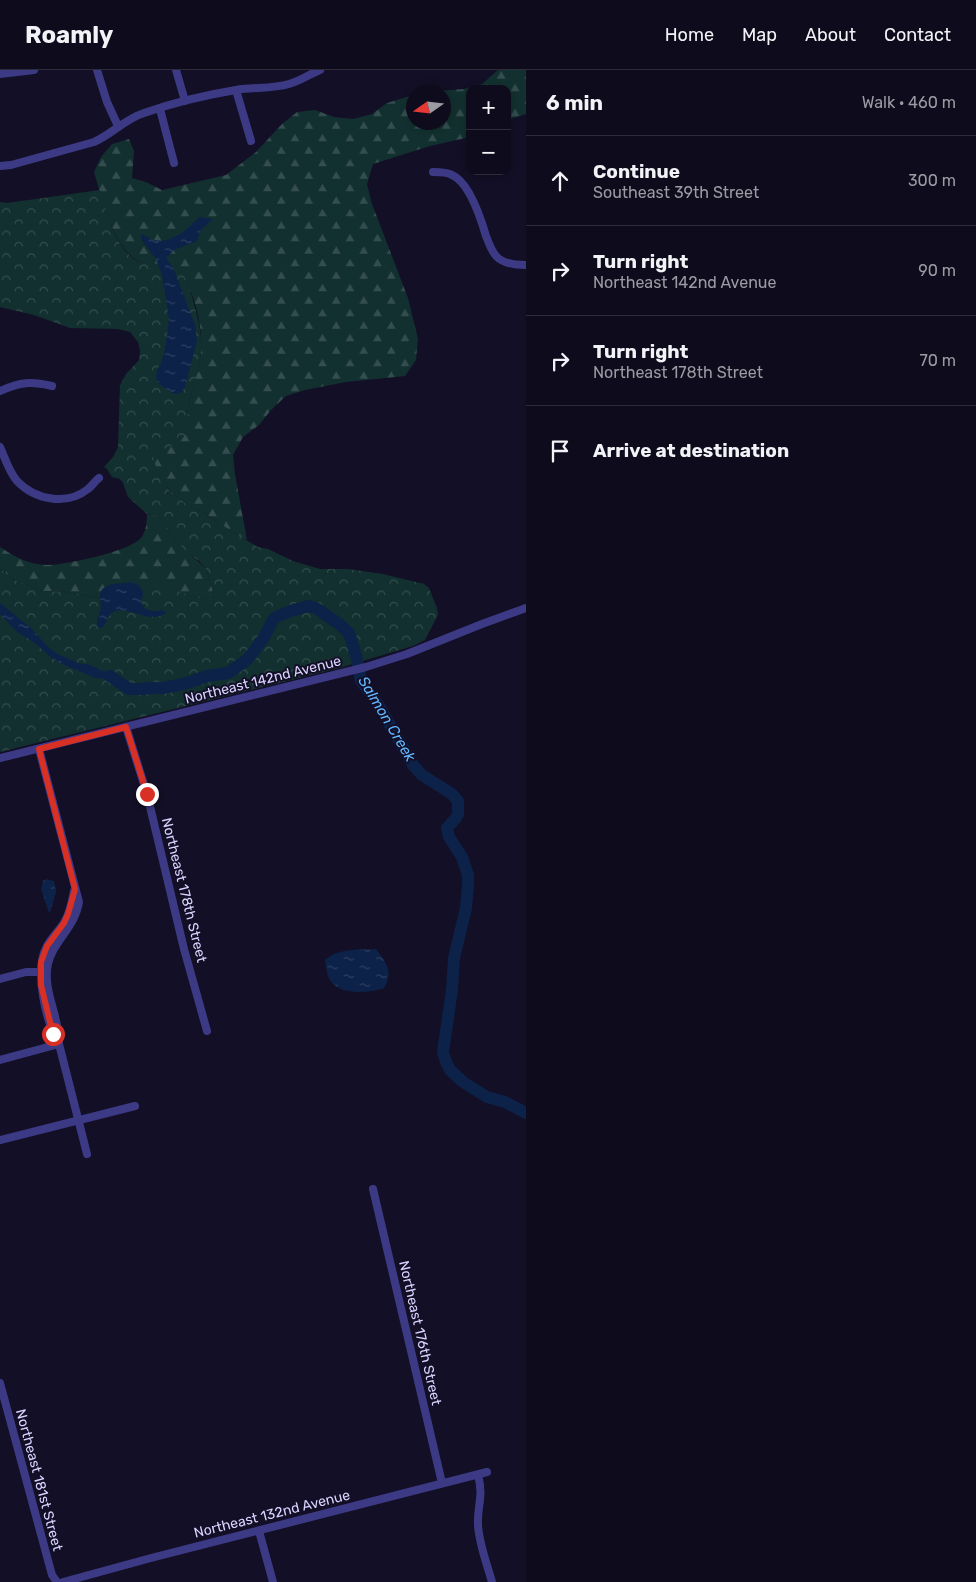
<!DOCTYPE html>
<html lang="en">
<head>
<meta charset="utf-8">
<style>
	body { margin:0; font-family:Rubik,sans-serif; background:#171425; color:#f1f3f6 }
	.controls { position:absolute; right:15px; top:15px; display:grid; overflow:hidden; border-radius:10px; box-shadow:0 2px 8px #0003 }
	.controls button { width:45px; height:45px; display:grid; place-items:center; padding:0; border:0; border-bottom:1px solid #2e2b3b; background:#0e0b1c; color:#f1f3f6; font:25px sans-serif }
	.compass { position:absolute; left:406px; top:15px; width:45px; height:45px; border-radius:50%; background:#0e0b1c; box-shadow:0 2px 8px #0003; rotate:256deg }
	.stop { position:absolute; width:15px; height:15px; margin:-11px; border:4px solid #d93025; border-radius:50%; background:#fff }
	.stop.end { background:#d93025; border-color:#fff; box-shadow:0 1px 5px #0008 }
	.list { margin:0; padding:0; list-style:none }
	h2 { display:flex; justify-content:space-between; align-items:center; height:65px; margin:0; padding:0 20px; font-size:21px }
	h2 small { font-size:16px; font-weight:400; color:#9b9ba3 }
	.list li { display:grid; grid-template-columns:32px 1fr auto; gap:15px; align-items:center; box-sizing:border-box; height:90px; padding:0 20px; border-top:1px solid #2e2b3b }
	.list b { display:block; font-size:19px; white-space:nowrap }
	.list p { margin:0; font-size:16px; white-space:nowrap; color:#9b9ba3 }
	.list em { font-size:16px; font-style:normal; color:#9b9ba3 }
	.icon { flex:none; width:28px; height:28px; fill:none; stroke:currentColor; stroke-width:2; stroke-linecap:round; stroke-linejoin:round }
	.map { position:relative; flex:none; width:526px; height:1512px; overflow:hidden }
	header { display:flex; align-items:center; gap:30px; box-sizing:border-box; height:70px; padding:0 25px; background:#0e0b1c; border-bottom:1px solid #2e2b3b }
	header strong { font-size:24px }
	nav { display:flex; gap:28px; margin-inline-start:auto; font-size:18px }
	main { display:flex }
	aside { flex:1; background:#0e0b1c }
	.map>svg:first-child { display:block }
	.forest { fill:url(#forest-firs) }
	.park { fill:url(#park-crowns) }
	.water { fill:url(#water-ripples) }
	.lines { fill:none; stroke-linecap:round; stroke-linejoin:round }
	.river { stroke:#0c2248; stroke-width:12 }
	.minor { stroke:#3d3a85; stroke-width:8 }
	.route { stroke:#d93025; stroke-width:6 }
	.labels { text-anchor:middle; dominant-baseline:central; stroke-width:4; stroke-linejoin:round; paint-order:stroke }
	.street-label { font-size:14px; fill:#d9d4ff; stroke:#130f26 }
	.water-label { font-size:15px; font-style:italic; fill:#62b6ff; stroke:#130f26 }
</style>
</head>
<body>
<header>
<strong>Roamly</strong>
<nav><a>Home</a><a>Map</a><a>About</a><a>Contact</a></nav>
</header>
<main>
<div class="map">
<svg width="526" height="1512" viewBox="0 0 526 1512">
	<defs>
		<pattern id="forest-firs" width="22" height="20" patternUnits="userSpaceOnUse" patternTransform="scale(1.25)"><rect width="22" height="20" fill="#12302f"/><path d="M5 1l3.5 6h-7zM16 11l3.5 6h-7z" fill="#344d4e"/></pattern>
		<pattern id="park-crowns" width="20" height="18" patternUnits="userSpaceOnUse" patternTransform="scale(1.25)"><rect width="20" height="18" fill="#12302f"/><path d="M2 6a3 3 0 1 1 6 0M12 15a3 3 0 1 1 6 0" fill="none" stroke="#344d4e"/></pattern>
		<pattern id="water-ripples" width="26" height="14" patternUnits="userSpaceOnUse" patternTransform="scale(1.25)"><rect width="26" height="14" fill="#0c2248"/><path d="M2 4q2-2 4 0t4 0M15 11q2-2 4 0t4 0" fill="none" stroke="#2f4163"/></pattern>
	</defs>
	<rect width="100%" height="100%" fill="#130f26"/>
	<g class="forest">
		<path d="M 498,0 L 526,0 L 526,44 L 507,50 L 507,19 L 470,19 L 470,67 L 430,76 L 373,94 L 367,114 L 372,134 L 408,228 L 418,269 L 416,290 L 405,306 L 346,312 L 305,320 L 286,326 L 271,340 L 259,355 L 243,367 L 233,385 L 235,404 L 247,470 C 231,463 219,452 204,443 C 197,439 190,437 184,432 C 169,422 154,404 153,385 L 187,361 C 187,354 187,346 188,338 C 192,318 200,298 201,278 C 203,253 192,212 174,195 C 164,195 152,196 143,193 C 114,184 102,128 94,102 L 101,87 L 112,74 L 129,69 L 134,81 L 132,108 L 146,112 L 162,120 L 226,105 L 256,82 L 282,54 L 297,42 L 315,40 L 334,47 L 353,49 L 372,44 L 387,33 L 413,25 L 413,52 L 443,52 L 443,22 L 423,22 L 464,19 L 482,14 Z"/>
		<path d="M 147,444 L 157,446 L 165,453 L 174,469 L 206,499 L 213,521 L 205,529 C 188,527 173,521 159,512 L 115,528 L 104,529 L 67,522 L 42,521 L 13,509 L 0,499 L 0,477 C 13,486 30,495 47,495 C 65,495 127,482 140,469 C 146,463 147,452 147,444 Z"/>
	</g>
	<path class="park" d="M 100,120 C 107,144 119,195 151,194 C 162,194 170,189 179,199 C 187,208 191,222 194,234 C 198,249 202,263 201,279 C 200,299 192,319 188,338 C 186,348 190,360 183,368 C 176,376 162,378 153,385 L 157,401 L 169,420 L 174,424 L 185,433 L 204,443 L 234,463 L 258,477 L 268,479 L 293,491 L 320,499 L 348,499 L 383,504 L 424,514 L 429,518 L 437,538 L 438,545 L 425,570 L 413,576 L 336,599 L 0,682 L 0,499 L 13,509 L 42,521 L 67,522 L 104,529 L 115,528 L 147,514 L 159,512 L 170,518 L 193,527 L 205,529 L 213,521 L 206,499 L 199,491 L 187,482 L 174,469 L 165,453 L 157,446 L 147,444 L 128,427 L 123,413 L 120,409 L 112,407 L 107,399 L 104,397 L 113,387 L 118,377 L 120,315 L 126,304 L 139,290 L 140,281 L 138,272 L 130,262 L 118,259 L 70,258 L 34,245 L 0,237 L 0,132 L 7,133 Z"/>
	<g class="water">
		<path d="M 199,147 L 213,149 L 200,161 L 197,171 L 174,180 L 166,188 L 173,197 L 195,255 L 197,271 L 185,317 L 181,323 L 174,324 L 159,314 L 156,308 L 157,300 L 161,293 L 165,279 L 169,249 L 162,205 L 156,189 L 141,169 L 141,163 C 163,181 183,164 199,147 Z"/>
		<path d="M 132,512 C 143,517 145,521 141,532 C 144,542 154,542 162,540 L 166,543 C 149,555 127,534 113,542 C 109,544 106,553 102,558 L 97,557 C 96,549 100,544 101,537 C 101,533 100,528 100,524 C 103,512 122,514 132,512 Z"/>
		<polygon points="0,533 32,559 47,576 56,583 78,593 90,595 103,601 114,604 124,610 129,616 115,614 106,609 95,608 60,593 48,585 35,573 17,562 0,544"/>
		<polygon points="47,809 54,811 56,822 50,842 49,843 41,819 43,811"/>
		<path d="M 376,879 C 386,893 394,901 384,918 C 370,923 343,925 332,913 C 327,908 326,897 325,890 C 339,878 358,880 376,879 Z"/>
	</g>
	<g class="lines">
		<polyline class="river" points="110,606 129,619 142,619 150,618 163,618 184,614 207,606 228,603 248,589 263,569 273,550 276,547 291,541 308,536 316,538 339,554 349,563 356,585 361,611 378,634 413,695 422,705 452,724 458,731 458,744 456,748 447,758 449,767 462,787 468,805 468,815 466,838 454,888 452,920 443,982 446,992 450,1000 463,1012 487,1027 505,1032 526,1043"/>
		<g class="minor">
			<polyline points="97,0 107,32 118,56"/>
			<polyline points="176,0 185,31"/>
			<polyline points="0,4 34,0"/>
			<polyline points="236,20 251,71"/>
			<polyline points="160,39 174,93"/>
			<path d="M 0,96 L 11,95 L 94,72 C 112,64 125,49 144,43 C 173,33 205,25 236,20 C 254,17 272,19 289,14 C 300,11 310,4 320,0"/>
			<path d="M 433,102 C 439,102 447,102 452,105 C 469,112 481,149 486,166 C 489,173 491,181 497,187 C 504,194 516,195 526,195"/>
			<path d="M 0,321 C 21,312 30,311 52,316"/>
			<path d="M 0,377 C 5,388 9,402 17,411 C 35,430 67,436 88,419 C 92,416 95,411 99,408"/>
			<polyline points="126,657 147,724 184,879 207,961"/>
			<path d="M 39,679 L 79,832 C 75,858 53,871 48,894 C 42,921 60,947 59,974 L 87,1084"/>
			<polyline points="0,688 366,597 407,584 482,554 526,538"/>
			<polyline points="0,909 26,902 45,902"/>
			<path d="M 59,974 C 46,953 34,901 46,878 C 50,869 58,862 64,853 C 70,843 72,832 74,821"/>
			<polyline points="0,990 59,974"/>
			<polyline points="0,1070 135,1036"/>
			<polyline points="373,1119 442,1413"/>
			<polyline points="0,1313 52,1505 57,1512"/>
			<path d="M 478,1405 C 484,1427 477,1435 478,1455 C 479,1474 487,1494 492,1512"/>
			<polyline points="259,1461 273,1512"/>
			<polyline points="63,1512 151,1488 487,1402"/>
		</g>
	</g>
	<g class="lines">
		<polyline class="route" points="53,964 41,915 41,892 47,876 64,853 68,844 75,819 39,679 126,657 147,724"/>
	</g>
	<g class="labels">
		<g class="street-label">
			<text transform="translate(263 610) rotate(-14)">Northeast 142nd Avenue</text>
			<text transform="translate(184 820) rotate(76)">Northeast 178th Street</text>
			<text transform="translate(420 1263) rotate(77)">Northeast 176th Street</text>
			<text transform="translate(39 1410) rotate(75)">Northeast 181st Street</text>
			<text transform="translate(272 1444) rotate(-14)">Northeast 132nd Avenue</text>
		</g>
		<g class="water-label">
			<text transform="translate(387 649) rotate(59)">Salmon Creek</text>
		</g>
	</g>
</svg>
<div class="controls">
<button>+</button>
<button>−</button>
</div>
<svg class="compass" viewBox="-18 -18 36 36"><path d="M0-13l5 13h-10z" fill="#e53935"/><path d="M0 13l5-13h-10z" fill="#9b9ba3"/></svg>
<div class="stop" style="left:53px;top:964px"></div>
<div class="stop end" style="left:147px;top:724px"></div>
</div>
<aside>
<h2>6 min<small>Walk · 460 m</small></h2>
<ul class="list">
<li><svg class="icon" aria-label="ahead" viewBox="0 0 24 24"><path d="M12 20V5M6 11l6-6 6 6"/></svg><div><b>Continue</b><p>Southeast 39th Street</p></div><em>300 m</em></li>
<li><svg class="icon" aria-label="right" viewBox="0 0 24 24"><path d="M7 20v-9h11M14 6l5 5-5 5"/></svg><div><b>Turn right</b><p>Northeast 142nd Avenue</p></div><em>90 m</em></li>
<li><svg class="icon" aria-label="right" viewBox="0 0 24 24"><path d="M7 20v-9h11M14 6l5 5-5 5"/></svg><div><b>Turn right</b><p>Northeast 178th Street</p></div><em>70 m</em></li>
<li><svg class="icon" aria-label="arrive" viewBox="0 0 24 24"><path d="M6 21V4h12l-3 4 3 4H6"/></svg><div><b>Arrive at destination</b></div></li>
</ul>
</aside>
</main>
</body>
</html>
